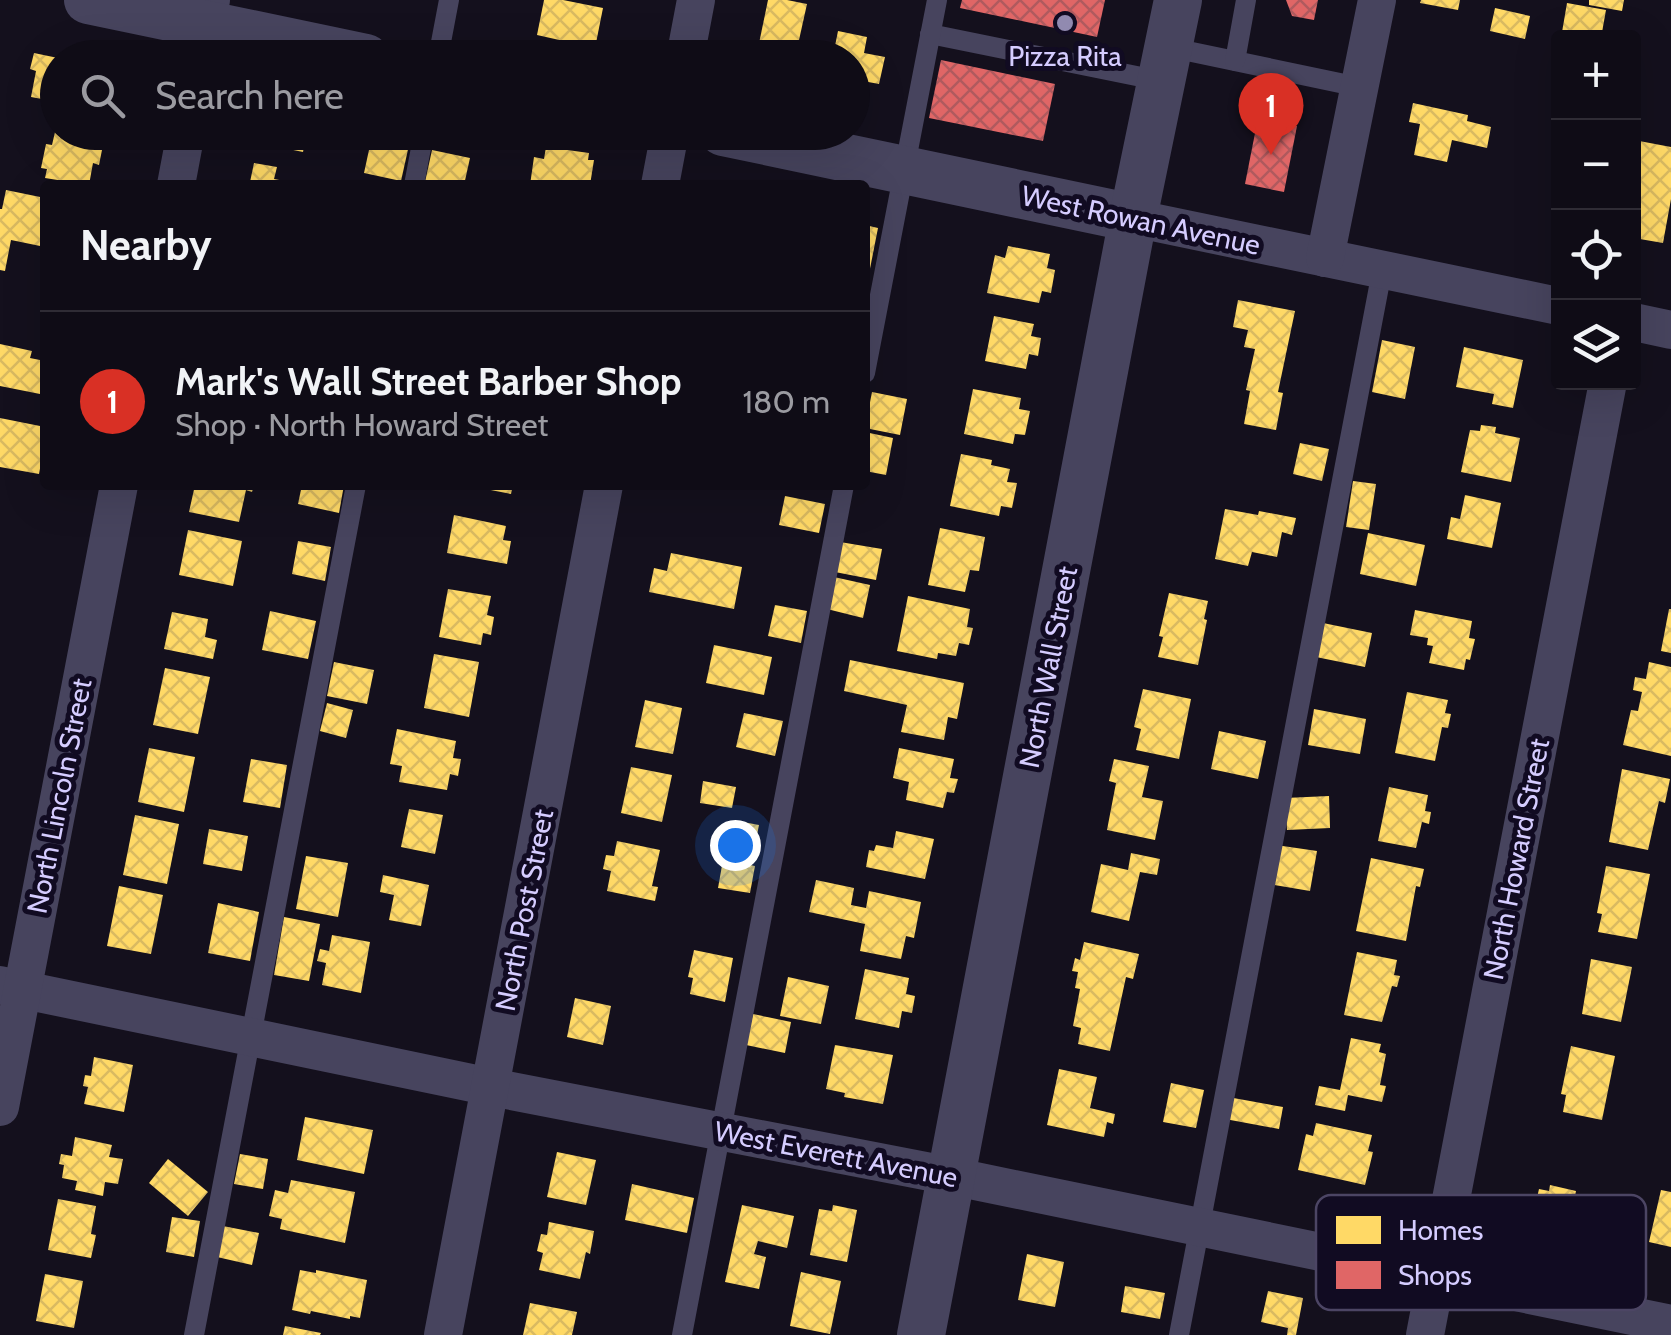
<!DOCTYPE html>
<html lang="en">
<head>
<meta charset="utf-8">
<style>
	body { margin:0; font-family:Cabin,sans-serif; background:#18151f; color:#f1f3f6 }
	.controls { position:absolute; right:30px; top:30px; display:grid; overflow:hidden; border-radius:10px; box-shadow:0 10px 40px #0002 }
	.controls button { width:90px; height:90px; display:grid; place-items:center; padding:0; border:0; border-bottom:2px solid #2f2c35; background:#0f0c16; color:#f1f3f6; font:50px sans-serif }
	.you { position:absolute; left:735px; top:845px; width:35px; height:35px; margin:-25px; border:8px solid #fff; border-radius:50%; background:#1a73e8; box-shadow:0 0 0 15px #1a73e833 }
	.badge { display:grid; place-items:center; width:65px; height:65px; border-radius:50%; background:#d93025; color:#fff; font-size:32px; font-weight:700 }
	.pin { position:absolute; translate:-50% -82px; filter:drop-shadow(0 2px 5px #0008) }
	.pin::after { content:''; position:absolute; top:52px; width:35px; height:30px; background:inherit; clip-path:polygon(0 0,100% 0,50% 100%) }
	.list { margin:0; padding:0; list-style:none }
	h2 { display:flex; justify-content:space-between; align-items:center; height:130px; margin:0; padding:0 40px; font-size:42px }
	h2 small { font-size:32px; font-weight:400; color:#9b9ba1 }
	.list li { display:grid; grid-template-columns:65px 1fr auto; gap:30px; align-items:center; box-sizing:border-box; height:180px; padding:0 40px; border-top:2px solid #2f2c35 }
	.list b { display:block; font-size:38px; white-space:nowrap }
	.list p { margin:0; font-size:32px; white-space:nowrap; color:#9b9ba1 }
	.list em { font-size:32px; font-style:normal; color:#9b9ba1 }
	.icon { flex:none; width:55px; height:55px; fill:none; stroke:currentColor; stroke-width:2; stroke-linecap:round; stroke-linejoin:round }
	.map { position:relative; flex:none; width:1671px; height:1335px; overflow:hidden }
	.search { position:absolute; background:#0f0c16; box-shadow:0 10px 40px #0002; left:40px; top:40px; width:830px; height:110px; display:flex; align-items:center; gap:25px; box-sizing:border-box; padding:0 35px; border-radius:55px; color:#9b9ba1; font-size:38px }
	.panel { position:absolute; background:#0f0c16; box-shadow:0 10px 40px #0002; left:40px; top:180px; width:830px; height:310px; border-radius:10px }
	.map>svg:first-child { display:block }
	.homes { fill:url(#homes-cross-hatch) }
	.shops { fill:url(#shops-cross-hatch) }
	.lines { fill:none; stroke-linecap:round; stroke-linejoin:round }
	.service { stroke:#47445e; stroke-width:20 }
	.minor { stroke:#47445e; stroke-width:38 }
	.tertiary { stroke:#47445e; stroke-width:48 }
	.poi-dot { fill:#918ab0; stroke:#110b22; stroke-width:4 }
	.labels { text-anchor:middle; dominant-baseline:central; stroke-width:10; stroke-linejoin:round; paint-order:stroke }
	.poi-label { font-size:28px; fill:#d5ccff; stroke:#110b22 }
	.street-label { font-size:28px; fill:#d5ccff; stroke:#110b22 }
	.key { fill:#110b22; stroke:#4c4564; stroke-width:2.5 }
	.key-label { font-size:28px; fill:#d5ccff }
</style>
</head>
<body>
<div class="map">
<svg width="1671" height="1335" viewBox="0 0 1671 1335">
	<defs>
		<pattern id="homes-cross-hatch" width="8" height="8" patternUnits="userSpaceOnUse" patternTransform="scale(2.5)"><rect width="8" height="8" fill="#ffd966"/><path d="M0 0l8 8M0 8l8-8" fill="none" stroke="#d9ba61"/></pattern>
		<pattern id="shops-cross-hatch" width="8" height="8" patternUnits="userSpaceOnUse" patternTransform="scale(2.5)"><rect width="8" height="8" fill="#e06666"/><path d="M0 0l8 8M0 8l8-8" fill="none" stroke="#b05a5e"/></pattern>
	</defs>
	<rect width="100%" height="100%" fill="#14101d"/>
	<g class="homes">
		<polygon points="544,0 563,0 603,8 595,48 537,35"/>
		<polygon points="768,0 787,0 807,4 795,58 756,58"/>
		<polygon points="1421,0 1460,0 1458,10 1420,3"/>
		<polygon points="1589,0 1624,0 1622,11 1589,5"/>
		<polygon points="1567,3 1606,10 1601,38 1561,38"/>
		<polygon points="1495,8 1530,16 1525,39 1490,31"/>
		<polygon points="838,31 867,37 864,53 885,57 879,84 852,79 852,58 817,58 820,43 835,46"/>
		<polygon points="34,53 58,58 58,102 31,97 36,71 30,69"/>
		<polygon points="1413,103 1468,115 1467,121 1491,127 1487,148 1452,140 1447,162 1414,155 1420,124 1409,122"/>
		<polygon points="55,132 98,132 95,148 102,150 99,165 93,163 89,185 45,178 47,169 41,168 46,144 52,145"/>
		<polygon points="261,132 307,132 303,152 259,143"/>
		<polygon points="372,136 409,145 401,181 364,173"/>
		<polygon points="1634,140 1671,147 1671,199 1663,243 1634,238"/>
		<polygon points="546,147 589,153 588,160 594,160 590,185 530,185 534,157 544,159"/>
		<polygon points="432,150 470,158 464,185 439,185 425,182"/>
		<polygon points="254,163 277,167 274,179 296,183 296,185 237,185 238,180 250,182"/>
		<polygon points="6,190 45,198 45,247 11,240 5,271 0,270 0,209 2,209"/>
		<polygon points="865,225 878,228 867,284 865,284"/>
		<polygon points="1008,246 1050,254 1047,268 1055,270 1051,293 1042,291 1039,303 987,293 995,255 1005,258"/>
		<polygon points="1238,300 1295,311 1278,392 1283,393 1276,430 1244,424 1250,391 1246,390 1255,349 1244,347 1248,330 1233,327"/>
		<polygon points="994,316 1034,324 1031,336 1041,338 1038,356 1029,354 1026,369 985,361"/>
		<polygon points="1382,340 1415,347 1405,399 1372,392"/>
		<polygon points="0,344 32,351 30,358 45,361 40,394 0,386"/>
		<polygon points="1464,347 1523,360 1513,408 1492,404 1494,394 1456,387"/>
		<polygon points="973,389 1021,398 1019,409 1030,411 1025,435 1015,434 1013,444 964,434"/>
		<polygon points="872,392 907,399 900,435 865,428"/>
		<polygon points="0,418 45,427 45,443 39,474 0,467"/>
		<polygon points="1481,425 1496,427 1495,433 1520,438 1511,482 1461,472 1470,430 1480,431"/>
		<polygon points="865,432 893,438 886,475 865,471"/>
		<polygon points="1300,443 1329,449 1322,481 1293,474"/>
		<polygon points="961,454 992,460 991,465 1010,469 1007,482 1017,483 1012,508 1001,506 999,516 950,506"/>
		<polygon points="1353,481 1376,484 1369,530 1346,527"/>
		<polygon points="195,485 254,485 252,492 246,490 239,522 189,512"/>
		<polygon points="302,485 344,485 339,513 298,504"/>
		<polygon points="475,485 513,485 511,494 475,487"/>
		<polygon points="1465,495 1501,503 1492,548 1447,539 1451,517 1460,519"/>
		<polygon points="785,496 825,504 819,533 779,525"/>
		<polygon points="1225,509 1258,515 1259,511 1296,518 1292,535 1282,532 1277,557 1252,552 1248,566 1215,559"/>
		<polygon points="454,515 506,526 503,540 511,541 507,564 447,553"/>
		<polygon points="940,528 985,537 979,571 970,570 965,592 928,585"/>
		<polygon points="188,530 242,541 233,586 179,575"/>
		<polygon points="1368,533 1425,545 1416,586 1360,574"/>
		<polygon points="298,541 331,547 325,581 292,574"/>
		<polygon points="840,542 882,549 876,580 835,572"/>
		<polygon points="671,553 742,567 734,609 649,592 654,568 667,571"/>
		<polygon points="834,577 870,585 863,618 827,609"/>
		<polygon points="448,589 491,596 487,615 494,617 491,635 483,633 481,645 439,637"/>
		<polygon points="1169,593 1208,601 1204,619 1207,620 1198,665 1158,657 1163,637 1159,636"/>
		<polygon points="908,596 970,609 967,627 973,628 969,645 959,643 956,656 938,653 937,659 897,651"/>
		<polygon points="775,605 807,611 801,643 768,636"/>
		<polygon points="1669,609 1671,609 1671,653 1661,651"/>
		<polygon points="1415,610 1472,621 1469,638 1475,639 1470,660 1466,659 1464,670 1429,663 1433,646 1427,645 1428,638 1410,635"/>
		<polygon points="270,611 316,621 308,659 262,650"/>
		<polygon points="172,612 208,619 205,637 217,640 213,659 164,649"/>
		<polygon points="1323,623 1372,633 1365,667 1316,657"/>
		<polygon points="714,645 772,657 764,695 706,683"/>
		<polygon points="434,654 479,662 469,717 424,708"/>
		<polygon points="850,660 964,683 957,719 948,717 944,740 901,732 907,705 844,691"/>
		<polygon points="334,662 374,670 367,704 327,696"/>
		<polygon points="1649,662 1671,667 1671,756 1623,745 1631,710 1638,711 1642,692 1633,690 1635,677 1646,679"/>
		<polygon points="165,668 210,677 198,734 153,725"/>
		<polygon points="1143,689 1191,699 1179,759 1136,750 1141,729 1134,727"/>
		<polygon points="1407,692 1448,700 1445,713 1451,714 1448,728 1442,727 1435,761 1395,753"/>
		<polygon points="645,700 682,708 673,754 635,747"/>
		<polygon points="327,703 353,710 346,738 320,731"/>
		<polygon points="1314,709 1366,719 1360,754 1308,745"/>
		<polygon points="744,713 783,721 775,756 736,747"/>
		<polygon points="397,729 456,741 453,758 461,759 458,776 450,774 447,790 399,782 402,766 390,764"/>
		<polygon points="1219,731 1266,741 1258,779 1211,769"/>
		<polygon points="149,748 195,757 184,812 138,802"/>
		<polygon points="899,748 954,759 950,778 958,779 954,793 947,792 943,808 906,800 909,782 893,778"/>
		<polygon points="251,759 287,765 280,808 243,802"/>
		<polygon points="1114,759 1149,766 1142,797 1163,801 1155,840 1107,830 1116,783 1109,781"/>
		<polygon points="631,767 672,775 662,822 621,813"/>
		<polygon points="1622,769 1670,779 1665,803 1659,801 1648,850 1609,842"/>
		<polygon points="703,781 736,787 732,808 700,803"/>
		<polygon points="1389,787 1428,795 1425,811 1431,812 1429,824 1422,822 1416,848 1378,841"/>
		<polygon points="1329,796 1330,828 1287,830 1285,798"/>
		<polygon points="409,809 443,815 435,854 401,847"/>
		<polygon points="135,815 179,824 167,884 123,875"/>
		<polygon points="738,821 759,825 753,855 733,851"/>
		<polygon points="209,829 248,836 242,871 203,864"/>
		<polygon points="896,831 934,839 925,879 866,867 869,850 874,851 876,845 893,848"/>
		<polygon points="617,841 660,850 652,886 658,887 655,901 607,891 611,871 603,869 606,855 614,856"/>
		<polygon points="1276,845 1317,851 1310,891 1269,884"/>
		<polygon points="1131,853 1160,859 1157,875 1140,872 1129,921 1091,912 1101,864 1128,870"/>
		<polygon points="306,856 348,863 338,917 296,909"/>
		<polygon points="1371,858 1424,869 1420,887 1416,886 1406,941 1356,931"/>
		<polygon points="723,860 755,866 750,893 718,888"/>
		<polygon points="1606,866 1650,874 1637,939 1598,932 1602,914 1597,913"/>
		<polygon points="383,875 429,885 421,926 389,920 394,895 380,892"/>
		<polygon points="816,880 854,888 851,905 866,908 869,891 921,902 914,938 906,936 901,959 860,951 865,924 809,912"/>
		<polygon points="119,886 163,895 151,954 107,946"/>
		<polygon points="218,903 259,912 250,961 208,953"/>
		<polygon points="284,917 320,924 309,981 274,975"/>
		<polygon points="332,935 370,942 361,993 322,985 326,963 317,961 320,949 329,951"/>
		<polygon points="1084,942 1139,954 1133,979 1126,977 1110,1051 1078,1044 1081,1028 1073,1026 1080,989 1075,988 1078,972 1072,971 1075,958 1080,960"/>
		<polygon points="694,950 733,958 725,1002 690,994 693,978 688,977"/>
		<polygon points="1357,952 1397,960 1394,975 1400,976 1397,987 1392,986 1382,1022 1344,1015"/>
		<polygon points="1591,959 1632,967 1621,1022 1582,1014"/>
		<polygon points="865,969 909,978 906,994 915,996 912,1013 902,1011 899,1028 855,1019"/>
		<polygon points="788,977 829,986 821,1024 780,1016"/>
		<polygon points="575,998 611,1006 603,1045 567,1037"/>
		<polygon points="753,1014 791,1022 785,1053 746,1045"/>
		<polygon points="1351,1038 1381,1044 1379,1052 1386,1054 1380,1085 1386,1086 1382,1102 1348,1095 1345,1111 1315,1105 1319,1086 1340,1090"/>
		<polygon points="835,1045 893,1055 883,1104 844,1097 845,1093 826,1089"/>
		<polygon points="1571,1046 1615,1056 1602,1120 1563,1112 1566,1095 1561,1094"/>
		<polygon points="94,1057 133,1065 124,1112 84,1104 88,1087 83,1086 85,1075 91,1076"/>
		<polygon points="1059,1069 1097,1077 1090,1108 1115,1114 1113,1124 1107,1122 1104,1137 1047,1125"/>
		<polygon points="1171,1083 1204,1090 1196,1128 1163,1122"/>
		<polygon points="1228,1097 1283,1107 1279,1129 1225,1119"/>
		<polygon points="305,1117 373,1130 364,1174 297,1160"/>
		<polygon points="1316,1123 1372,1135 1368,1151 1373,1152 1365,1185 1298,1170 1306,1134 1313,1136"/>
		<polygon points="75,1137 112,1145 109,1157 123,1159 118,1184 105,1182 103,1196 75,1190 77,1181 62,1178 64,1165 59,1164 61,1154 72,1156"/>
		<polygon points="557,1152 596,1160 586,1205 547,1197"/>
		<polygon points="240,1154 268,1159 263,1189 234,1184"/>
		<polygon points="168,1159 208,1192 188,1216 149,1183"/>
		<polygon points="291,1180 355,1192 345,1243 280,1229 282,1219 269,1216 275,1190 288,1193"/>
		<polygon points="632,1184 694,1198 687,1233 625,1220"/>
		<polygon points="1550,1185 1576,1191 1569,1223 1574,1224 1572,1234 1531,1226 1534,1212 1528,1211 1529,1201 1536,1202 1539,1189 1549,1191"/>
		<polygon points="1661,1190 1671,1192 1671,1247 1649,1242"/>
		<polygon points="58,1199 96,1206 91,1234 96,1235 91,1258 48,1250"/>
		<polygon points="742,1205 794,1216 787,1248 758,1241 754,1254 766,1257 759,1289 725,1282"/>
		<polygon points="833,1205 857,1210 847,1262 810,1255 819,1209 832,1211"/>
		<polygon points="172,1217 200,1221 194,1257 166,1252"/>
		<polygon points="549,1222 594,1231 590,1254 586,1252 580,1279 539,1270 543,1253 537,1251 541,1234 547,1235"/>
		<polygon points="223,1226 259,1233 252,1265 217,1257"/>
		<polygon points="1027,1254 1064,1262 1055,1307 1018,1300"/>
		<polygon points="300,1270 316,1273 316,1270 367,1280 360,1318 350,1316 350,1319 311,1311 310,1314 292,1310"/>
		<polygon points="801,1272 841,1281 830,1334 790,1326"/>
		<polygon points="45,1274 83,1281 74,1328 36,1321"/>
		<polygon points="1125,1286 1165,1293 1160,1319 1121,1312"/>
		<polygon points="1268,1291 1303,1298 1296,1335 1287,1335 1288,1328 1261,1322"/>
		<polygon points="530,1303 577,1312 572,1335 523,1335"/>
		<polygon points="285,1326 321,1333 320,1335 283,1335"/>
	</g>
	<g class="shops">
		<polygon points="962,0 1105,0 1097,37 960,8"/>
		<polygon points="1286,0 1318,0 1314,20 1292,16"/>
		<polygon points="941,60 1055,84 1043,141 929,118"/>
		<polygon points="1258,118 1297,126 1284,192 1245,184"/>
	</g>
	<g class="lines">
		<g class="service">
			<polyline points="930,34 1161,81"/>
			<polyline points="1168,47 1359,87"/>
			<polyline points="438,58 449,0"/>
			<polyline points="1235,61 1246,0"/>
			<polyline points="414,185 424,132"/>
			<polyline points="865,373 937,0"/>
			<polyline points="194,1335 356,485"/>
			<polyline points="682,1335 844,485"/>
			<polyline points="1179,1335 1382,271"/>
		</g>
		<g class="minor">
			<polyline points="200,58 211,0"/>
			<polyline points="685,58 696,0"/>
			<polyline points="176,185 186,132"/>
			<polyline points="660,185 670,132"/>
			<polyline points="1133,218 1558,306"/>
			<polyline points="1325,258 1377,0"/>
			<polyline points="1634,322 1671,330"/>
			<polyline points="0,985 491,1087 951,1176 1671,1324"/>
			<polyline points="0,1107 119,485"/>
			<polyline points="443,1335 604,485"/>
			<polyline points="1425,1335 1608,382"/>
		</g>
		<g class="tertiary">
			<polyline points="88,0 366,58"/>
			<polyline points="723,132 1133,218"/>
			<polyline points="921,1335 1133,218 1178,0"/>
		</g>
	</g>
	<circle class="poi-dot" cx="1065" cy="23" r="10"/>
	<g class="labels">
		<g class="poi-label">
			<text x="1065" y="56">Pizza Rita</text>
		</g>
		<g class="street-label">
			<text transform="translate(1141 220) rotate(12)">West Rowan Avenue</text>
			<text transform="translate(1048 667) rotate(-79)">North Wall Street</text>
			<text transform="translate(59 796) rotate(-79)">North Lincoln Street</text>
			<text transform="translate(1516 859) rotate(-79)">North Howard Street</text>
			<text transform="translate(524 910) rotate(-79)">North Post Street</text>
			<text transform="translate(836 1154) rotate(11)">West Everett Avenue</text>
		</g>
	</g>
	<rect x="1316" y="1195" width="330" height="115" rx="15" class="key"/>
	<rect x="1336" y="1216" width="45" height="28" fill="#ffd966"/>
	<rect x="1336" y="1261" width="45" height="28" fill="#e06666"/>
	<g class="key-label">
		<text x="1398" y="1240">Homes</text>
		<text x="1398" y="1285">Shops</text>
	</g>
</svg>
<div class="controls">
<button>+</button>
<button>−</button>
<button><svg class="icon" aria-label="locate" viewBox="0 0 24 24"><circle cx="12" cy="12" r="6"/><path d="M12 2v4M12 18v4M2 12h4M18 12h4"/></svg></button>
<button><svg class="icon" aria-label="layers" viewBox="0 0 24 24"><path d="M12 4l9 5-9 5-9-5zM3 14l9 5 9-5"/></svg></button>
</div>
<div class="you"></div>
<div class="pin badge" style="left:1271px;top:155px">1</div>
<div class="search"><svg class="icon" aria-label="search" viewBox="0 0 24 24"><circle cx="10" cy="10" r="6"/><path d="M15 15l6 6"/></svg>Search here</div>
<section class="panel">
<h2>Nearby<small></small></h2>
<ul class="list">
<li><span class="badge">1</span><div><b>Mark's Wall Street Barber Shop</b><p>Shop · North Howard Street</p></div><em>180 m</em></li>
</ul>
</section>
</div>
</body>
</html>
